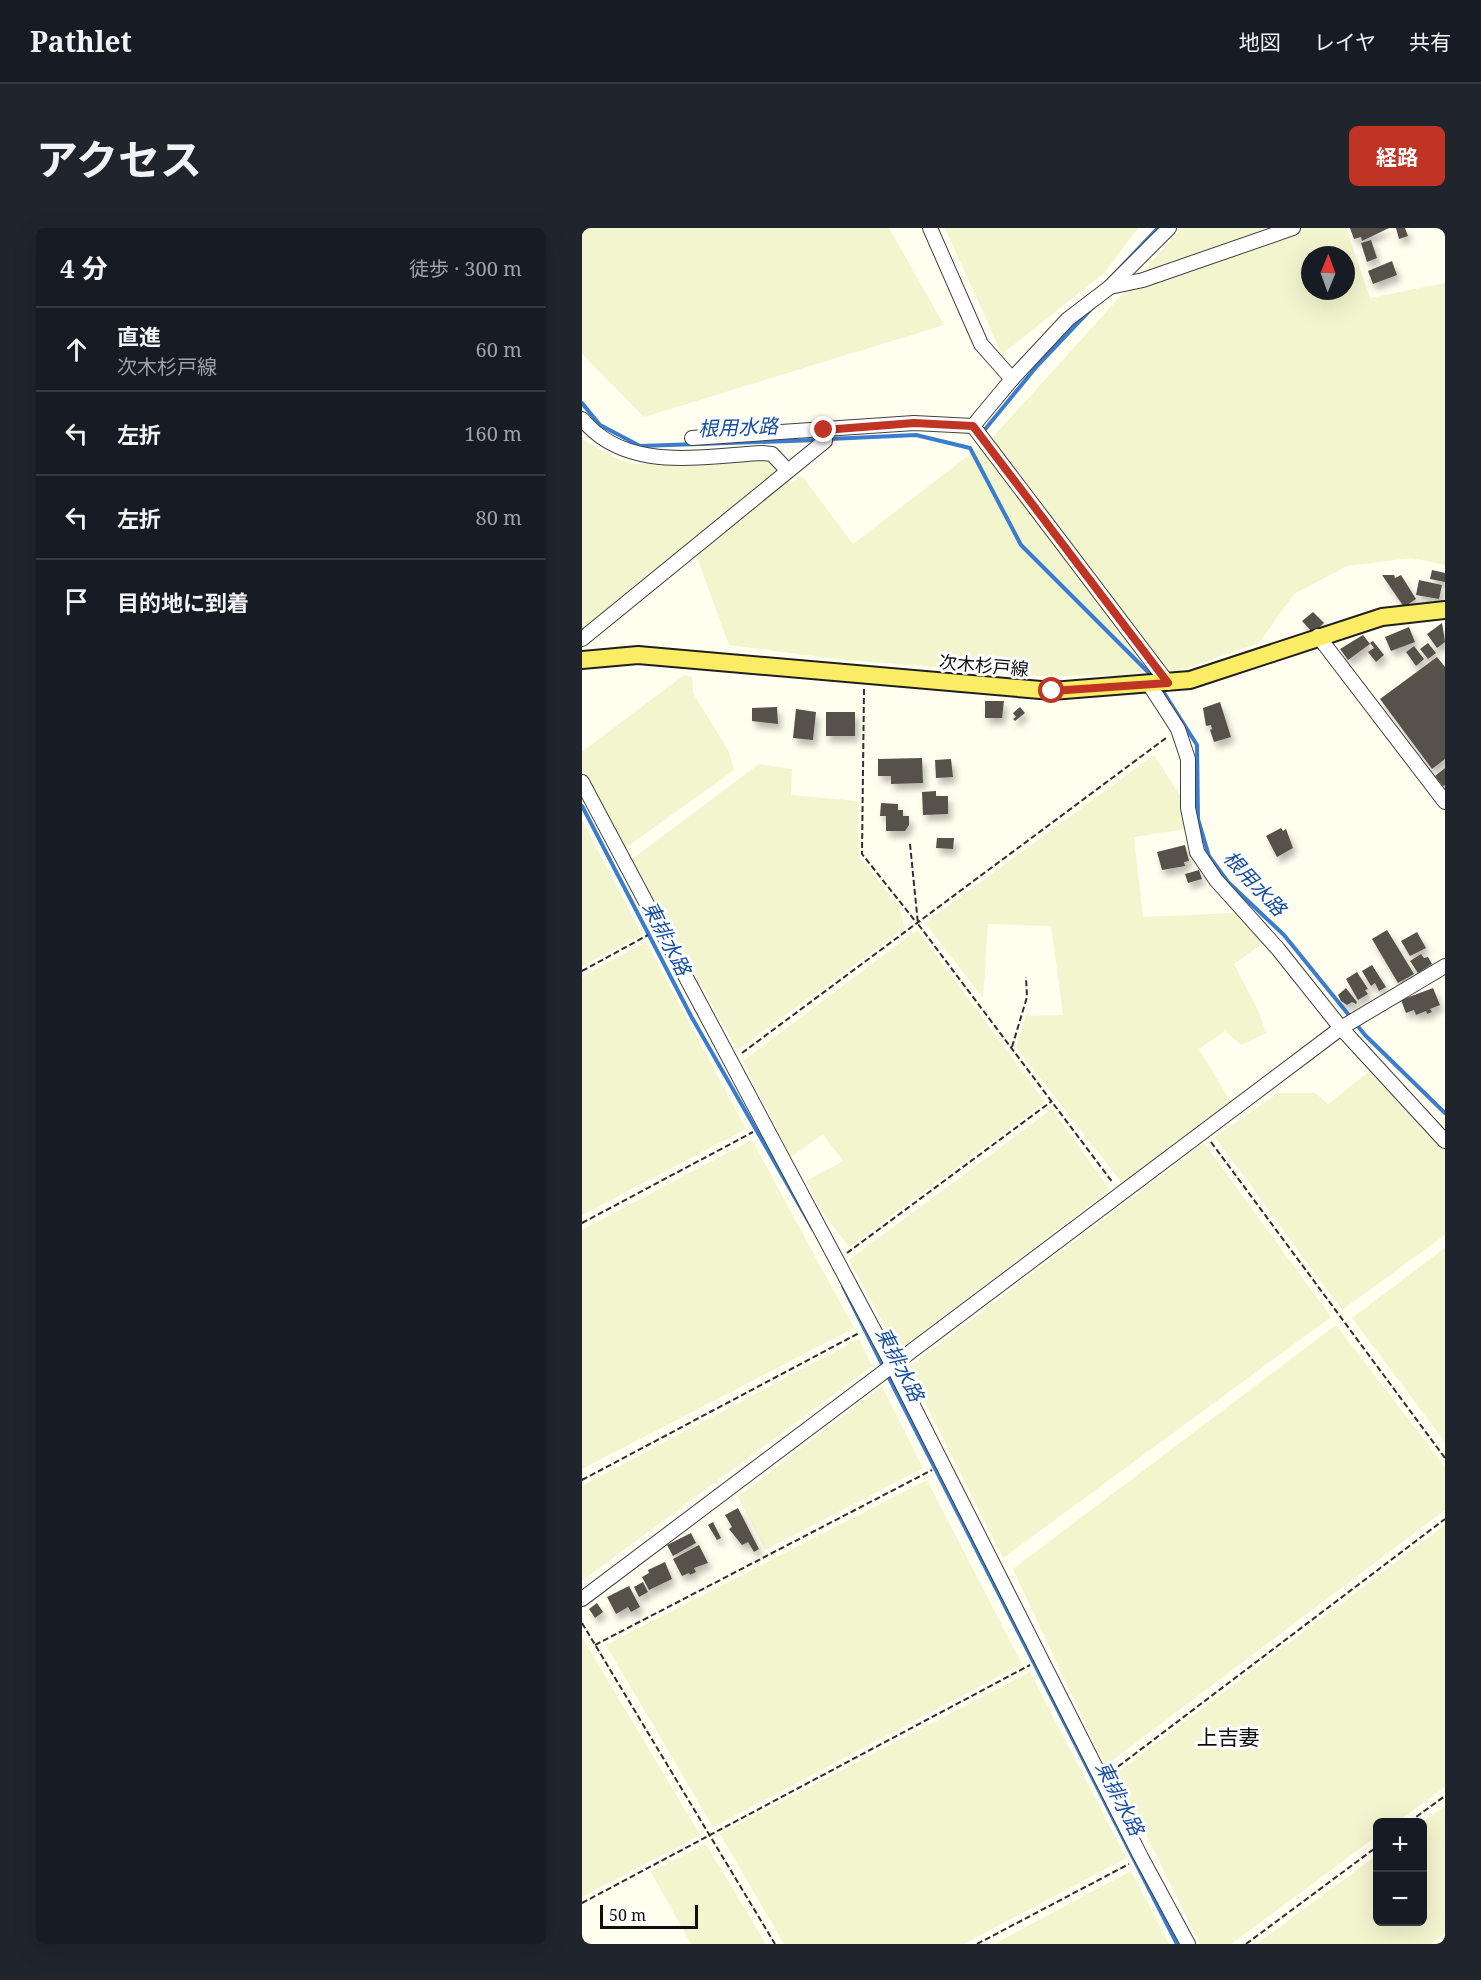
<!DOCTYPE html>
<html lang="ja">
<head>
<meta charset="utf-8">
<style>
	body { margin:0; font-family:"Noto Serif","Noto Sans JP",serif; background:#20242c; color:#f1f3f6 }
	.controls { position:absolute; right:18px; bottom:18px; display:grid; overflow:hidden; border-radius:9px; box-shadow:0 6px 24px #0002 }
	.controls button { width:54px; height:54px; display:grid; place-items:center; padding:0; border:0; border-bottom:2px solid #363941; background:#171b24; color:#f1f3f6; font:30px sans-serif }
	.compass { position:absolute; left:719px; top:18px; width:54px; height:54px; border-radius:50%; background:#171b24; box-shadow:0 6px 24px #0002; rotate:1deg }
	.scale { position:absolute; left:18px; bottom:15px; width:98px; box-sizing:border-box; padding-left:6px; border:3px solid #0e0e0e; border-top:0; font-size:16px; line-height:21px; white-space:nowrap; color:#0e0e0e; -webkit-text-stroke:4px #fff; paint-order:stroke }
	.stop { position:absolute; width:18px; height:18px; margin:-14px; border:4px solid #c03424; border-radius:50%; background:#fff }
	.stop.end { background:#c03424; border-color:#fff; box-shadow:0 2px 6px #0008 }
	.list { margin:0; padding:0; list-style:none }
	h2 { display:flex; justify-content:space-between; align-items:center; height:78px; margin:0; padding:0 24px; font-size:26px }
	h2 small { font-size:20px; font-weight:400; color:#9ea1a6 }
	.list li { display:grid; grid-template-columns:39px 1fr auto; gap:18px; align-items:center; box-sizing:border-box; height:84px; padding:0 24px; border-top:2px solid #363941 }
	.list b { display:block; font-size:22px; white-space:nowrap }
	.list p { margin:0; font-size:20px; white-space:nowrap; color:#9ea1a6 }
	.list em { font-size:20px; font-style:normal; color:#9ea1a6 }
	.icon { flex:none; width:33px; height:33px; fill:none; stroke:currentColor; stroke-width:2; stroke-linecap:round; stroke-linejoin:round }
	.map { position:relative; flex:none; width:863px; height:1716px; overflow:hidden; border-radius:9px }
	header { display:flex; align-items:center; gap:36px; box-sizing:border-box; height:84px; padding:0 30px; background:#171b24; border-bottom:2px solid #363941 }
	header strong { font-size:28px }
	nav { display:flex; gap:33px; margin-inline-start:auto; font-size:21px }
	.intro { display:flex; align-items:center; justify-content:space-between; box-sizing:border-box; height:144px; padding:0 36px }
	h1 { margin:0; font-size:42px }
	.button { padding:15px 27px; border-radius:9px; background:#c03424; color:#fff; font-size:21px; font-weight:700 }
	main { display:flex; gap:36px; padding:0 36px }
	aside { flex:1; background:#171b24; border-radius:9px; box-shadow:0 6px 24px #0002 }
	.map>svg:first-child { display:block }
	.farmland { fill:#f3f5cf; fill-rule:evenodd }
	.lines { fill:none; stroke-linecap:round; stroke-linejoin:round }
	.stream { stroke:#3a7dcf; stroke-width:4 }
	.building { fill:#57514a; filter:url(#shadow) }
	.minor-casing { stroke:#414141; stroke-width:16 }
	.major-casing { stroke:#1f1f1f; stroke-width:20 }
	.path { stroke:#303030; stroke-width:2; stroke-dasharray:6 3; stroke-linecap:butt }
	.minor { stroke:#fff; stroke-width:14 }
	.major { stroke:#faec65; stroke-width:16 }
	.route { stroke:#c03424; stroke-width:8 }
	.labels { text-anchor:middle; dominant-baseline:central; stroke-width:6; stroke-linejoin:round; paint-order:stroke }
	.street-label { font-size:18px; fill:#0e0e0e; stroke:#fff }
	.water-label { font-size:20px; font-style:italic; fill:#164fa2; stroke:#fff }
	.quarter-label { font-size:21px; fill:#0e0e0e; stroke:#fff }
</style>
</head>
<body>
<header>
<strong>Pathlet</strong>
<nav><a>地図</a><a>レイヤ</a><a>共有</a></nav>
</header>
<div class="intro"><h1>アクセス</h1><a class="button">経路</a></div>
<main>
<aside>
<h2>4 分<small>徒歩 · 300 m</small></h2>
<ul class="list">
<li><svg class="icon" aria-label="ahead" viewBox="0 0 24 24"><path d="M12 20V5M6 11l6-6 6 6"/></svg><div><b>直進</b><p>次木杉戸線</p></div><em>60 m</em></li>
<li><svg class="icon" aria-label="left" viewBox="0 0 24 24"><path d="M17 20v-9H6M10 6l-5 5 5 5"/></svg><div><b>左折</b></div><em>160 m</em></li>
<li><svg class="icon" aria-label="left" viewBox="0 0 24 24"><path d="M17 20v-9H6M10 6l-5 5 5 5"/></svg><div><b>左折</b></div><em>80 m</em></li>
<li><svg class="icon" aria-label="arrive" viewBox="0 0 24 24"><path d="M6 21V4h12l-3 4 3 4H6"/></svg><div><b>目的地に到着</b></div></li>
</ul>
</aside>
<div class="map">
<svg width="863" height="1716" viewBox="0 0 863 1716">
	<defs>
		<filter id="shadow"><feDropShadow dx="3.5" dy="6" stdDeviation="3" flood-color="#0004"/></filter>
	</defs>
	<rect width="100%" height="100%" fill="#fffeef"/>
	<g class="farmland">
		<polygon points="0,0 307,0 362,97 62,189 0,126"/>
		<polygon points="363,0 556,0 522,45 420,126"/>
		<path d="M 600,0 L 764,0 L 788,70 L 863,55 L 863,337 L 829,330 L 765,338 L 712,366 L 677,415 L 585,447 L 461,448 L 255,431 L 147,417 L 113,324 L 0,400 L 0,210 L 22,225 L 49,236 L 187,232 L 209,255 L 220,248 L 271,316 L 412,208 ZM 728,27 L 764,27 L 764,63 L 728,63 Z"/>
		<polygon points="102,447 110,449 111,465 147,524 152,542 42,621 0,539 0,524"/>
		<polygon points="572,527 602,574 605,601 552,609 561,689 654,685 681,715 652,736 676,782 684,805 659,817 643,803 617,821 648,873 540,955 434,819 444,788 481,787 469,698 406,696 401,770 343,695"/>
		<polygon points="177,536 210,541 209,567 276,573 277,629 317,679 323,700 155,822 50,631"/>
		<polygon points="0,592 60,707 0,738"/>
		<polygon points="335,702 463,874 267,1019 240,984 224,953 261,933 241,906 209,929 161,833"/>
		<polygon points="64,714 164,901 0,987 0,749"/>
		<polygon points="789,842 863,917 863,1007 760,1082 633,909 696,865 733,865 746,876"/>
		<polygon points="470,881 528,962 316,1122 267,1032"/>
		<polygon points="170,912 272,1100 0,1241 0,1002"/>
		<polygon points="622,915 749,1089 421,1330 326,1140"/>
		<polygon points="863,1020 863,1214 770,1090"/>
		<polygon points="754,1097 863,1239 863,1282 523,1538 431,1341"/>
		<polygon points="277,1111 290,1138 0,1353 0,1258"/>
		<polygon points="300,1158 341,1240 183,1322 156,1269"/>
		<polygon points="345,1252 440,1436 131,1599 24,1417"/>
		<polygon points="863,1297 863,1559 815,1594 796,1594 795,1608 649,1716 618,1716 534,1546"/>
		<polygon points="0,1409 118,1607 0,1669"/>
		<polygon points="448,1444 544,1630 382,1716 202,1716 138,1606"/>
		<polygon points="863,1578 863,1706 849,1716 675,1716 795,1627 796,1694 840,1694 840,1594"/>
		<polygon points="124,1616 184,1716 109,1716 69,1644"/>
		<polygon points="549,1643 587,1716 412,1716"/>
	</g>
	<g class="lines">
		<g class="stream">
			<polyline points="521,58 576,0"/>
			<polyline points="0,175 18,197 58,218 236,212"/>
			<polyline points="400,205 455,138 510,80"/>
			<polyline points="247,211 334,207 388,220 439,317 571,449"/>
			<polyline points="579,460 615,517 616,591 627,628 646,654 702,707 783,807 863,885"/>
			<polyline points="0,578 109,788 231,1001"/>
			<polyline points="261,1058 302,1140"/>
			<polyline points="305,1146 595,1716"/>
		</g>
	</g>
	<g class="building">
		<polygon points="768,0 807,0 780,13 779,9 772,11"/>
		<polygon points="814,0 823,0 826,8 817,11"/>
		<polygon points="789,12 795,30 785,34 779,15"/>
		<polygon points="810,33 815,47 791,56 786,43"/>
		<polygon points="850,342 863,345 863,354 848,351"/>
		<polygon points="800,347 812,347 813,350 819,347 834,371 822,379"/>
		<polygon points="837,352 860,357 857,371 834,367"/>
		<polygon points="731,384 742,395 731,405 720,393"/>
		<polygon points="860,395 863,414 855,420 845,406"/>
		<polygon points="827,399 833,414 809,423 803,409"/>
		<polygon points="781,407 788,416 766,432 758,421"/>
		<polygon points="791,413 802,427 794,434 786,424 792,420 788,415"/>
		<polygon points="846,415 854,425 846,431 838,421"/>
		<polygon points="832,418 842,431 834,438 824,424"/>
		<polygon points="855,429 863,439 863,531 850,541 798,471"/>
		<polygon points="403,473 422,473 420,490 403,490"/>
		<polygon points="638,474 649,509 632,514 628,502 630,501 629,497 624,498 621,480"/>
		<polygon points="195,479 196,496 170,493 170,480"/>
		<polygon points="438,479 443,485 433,493 431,491 434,489 431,485"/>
		<polygon points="214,481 234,484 231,512 211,510"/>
		<rect x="244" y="484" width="29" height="24"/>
		<polygon points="340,530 341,555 309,556 309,548 296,548 296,531"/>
		<polygon points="369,531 371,549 354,550 353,532"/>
		<polygon points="863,540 863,557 861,558 853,548"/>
		<polygon points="354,563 354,568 366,568 366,586 341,587 340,564"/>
		<polygon points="299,575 316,576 316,582 321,582 321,588 327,588 327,597 323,603 304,603 304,588 298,588"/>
		<polygon points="699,600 701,603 704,601 711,620 695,629 684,608"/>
		<polygon points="355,610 372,610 371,621 354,620"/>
		<polygon points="603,617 607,633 602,634 603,638 580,642 575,624"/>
		<polygon points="617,642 620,651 606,655 603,646"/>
		<polygon points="805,702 832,746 816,755 790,711"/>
		<polygon points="835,704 844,720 828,728 819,713"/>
		<polygon points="839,726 842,730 846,729 850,736 836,745 828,733"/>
		<polygon points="790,737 804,759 797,763 793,755 789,758 780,743"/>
		<polygon points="775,744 786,761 783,762 786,766 776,772 764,751"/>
		<polygon points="764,760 775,774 774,776 770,774 765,777 759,773 756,767"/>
		<polygon points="851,760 858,777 848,781 850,784 845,786 844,783 834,787 832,782 824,785 819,772"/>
		<polygon points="156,1280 177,1321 172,1324 166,1314 160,1317 147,1301 150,1299 143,1287"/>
		<polygon points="131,1294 139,1310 135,1312 126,1297"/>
		<polygon points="109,1305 114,1315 91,1328 85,1317"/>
		<polygon points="117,1317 126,1335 112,1340 114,1344 108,1347 107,1345 100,1348 91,1331"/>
		<polygon points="83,1334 90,1351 67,1362 60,1349 67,1345 66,1342"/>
		<polygon points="61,1354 66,1364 57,1369 52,1359"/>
		<polygon points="47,1358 58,1379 49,1384 46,1379 34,1386 25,1369"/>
		<polygon points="15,1375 21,1384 13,1390 7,1381"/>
	</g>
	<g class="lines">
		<defs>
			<g id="minor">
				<polyline points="348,0 399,116 430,151"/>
				<polyline points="528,59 561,52 711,0"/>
				<path d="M 0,191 C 44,245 118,228 180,225 L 190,226 L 206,243"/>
				<polyline points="391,198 430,151 486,91 528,59 587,0"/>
				<polyline points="110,210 332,195 391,198 586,455"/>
				<polyline points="736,408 863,574"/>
				<polyline points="0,411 243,213 242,202"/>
				<polyline points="567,456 596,501 606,531 606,580 615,624 634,652 696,721 759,800 863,913"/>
				<polyline points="0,554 311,1138 559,1629 606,1716"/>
				<polyline points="0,1371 759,800 863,738"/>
			</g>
			<polyline id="major" points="0,432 56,427 470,463 608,452 800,389 863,382"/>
		</defs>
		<use href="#minor" class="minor-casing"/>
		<use href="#major" class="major-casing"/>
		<g class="path">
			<polyline points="282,461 280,626 334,694"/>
			<polyline points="328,616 336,696 531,955"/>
			<polyline points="0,743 66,707"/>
			<polyline points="430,819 445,769 444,749"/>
			<polyline points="160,825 584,510"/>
			<polyline points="629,914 863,1230"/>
			<polyline points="0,995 171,904"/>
			<polyline points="265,1025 470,873"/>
			<polyline points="0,1252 277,1105"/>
			<polyline points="0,1395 193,1716"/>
			<polyline points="13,1417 350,1242"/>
			<polyline points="529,1544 863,1291"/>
			<polyline points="827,1594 863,1568"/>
			<polyline points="0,1675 448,1437"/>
			<polyline points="395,1716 547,1636"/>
			<polyline points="664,1716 796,1618"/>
		</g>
		<use href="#minor" class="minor"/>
		<use href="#major" class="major"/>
	</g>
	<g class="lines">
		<polyline class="route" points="242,202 332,195 391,198 586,455 470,463"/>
	</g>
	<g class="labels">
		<g class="street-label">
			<text transform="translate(402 437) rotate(5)">次木杉戸線</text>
		</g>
		<g class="water-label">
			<text transform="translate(156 199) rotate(-2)">根用水路</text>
			<text transform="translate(673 655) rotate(47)">根用水路</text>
			<text transform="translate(85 710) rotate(63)">東排水路</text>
			<text transform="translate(318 1136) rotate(63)">東排水路</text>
			<text transform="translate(538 1570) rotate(63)">東排水路</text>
		</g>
		<g class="quarter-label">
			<text x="646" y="1509">上吉妻</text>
		</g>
	</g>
</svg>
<div class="controls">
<button>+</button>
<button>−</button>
</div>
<svg class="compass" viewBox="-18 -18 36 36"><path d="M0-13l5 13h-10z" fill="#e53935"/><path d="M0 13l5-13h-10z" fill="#9ea1a6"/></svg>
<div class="scale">50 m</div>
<div class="stop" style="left:470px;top:463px"></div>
<div class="stop end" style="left:242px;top:202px"></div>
</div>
</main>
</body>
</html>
